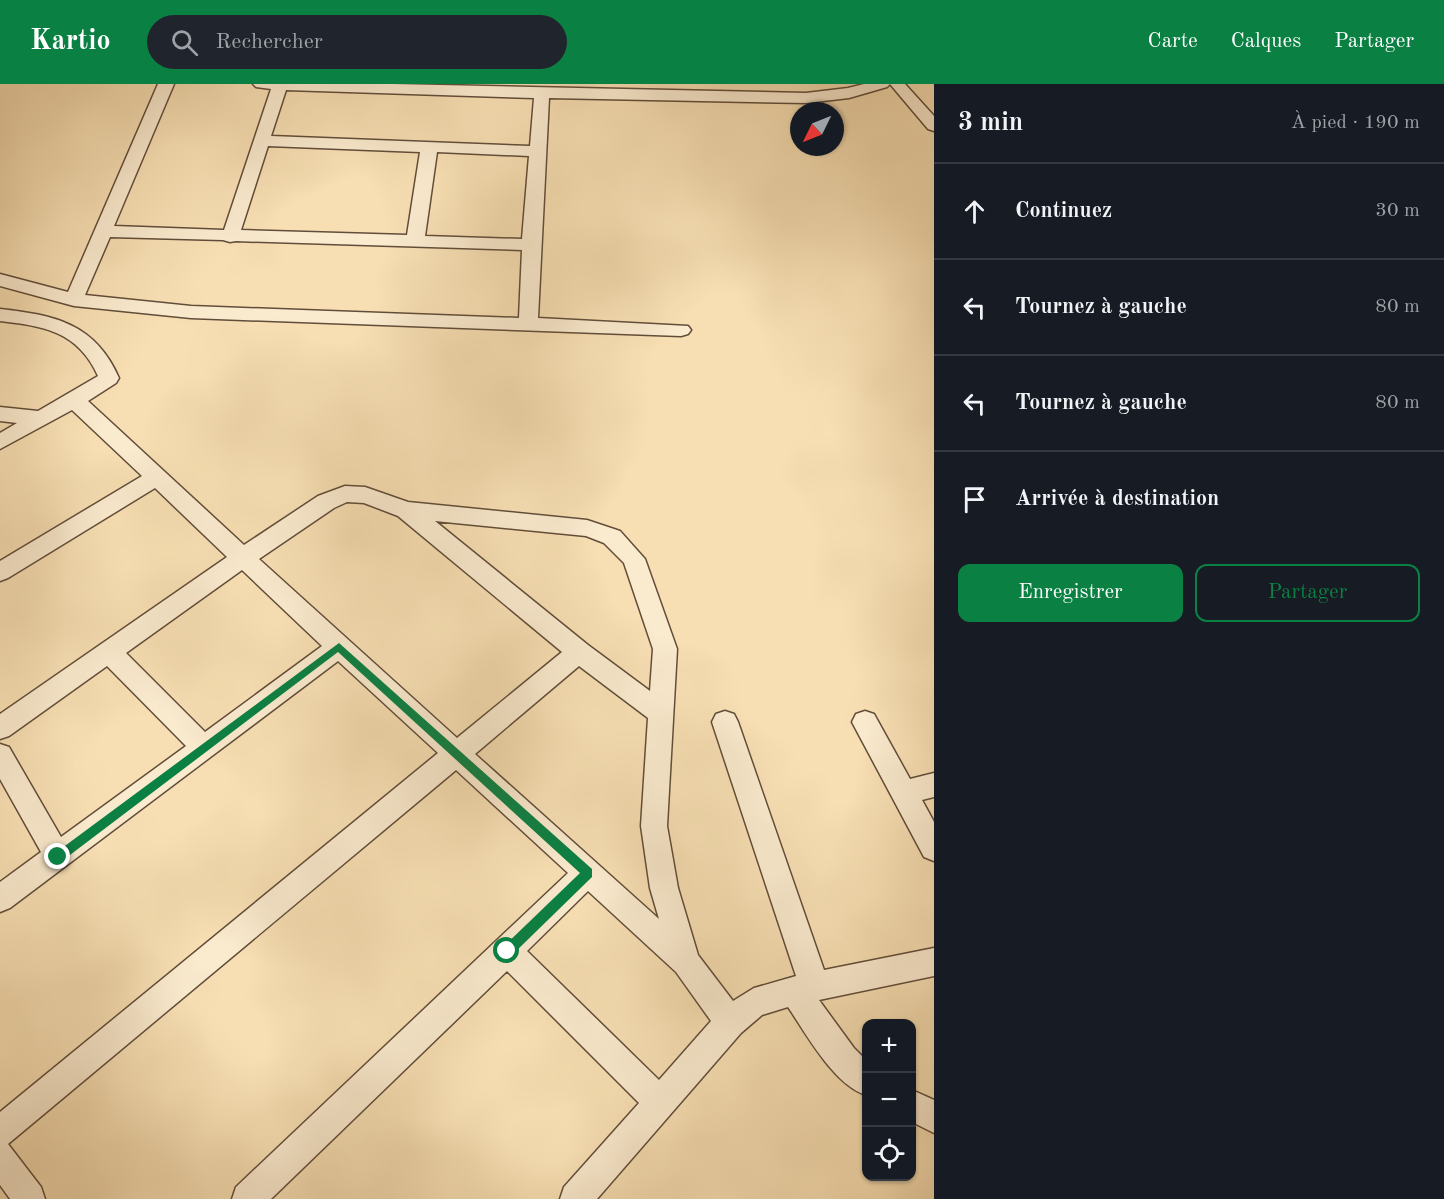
<!DOCTYPE html>
<html lang="fr">
<head>
<meta charset="utf-8">
<style>
	body { margin:0; font-family:"Old Standard TT",serif; background:#20242c; color:#f1f3f6 }
	.controls { position:absolute; right:18px; bottom:18px; display:grid; overflow:hidden; border-radius:12px; box-shadow:0 2px 4px #0004 }
	.controls button { width:54px; height:54px; display:grid; place-items:center; padding:0; border:0; border-bottom:2px solid #363941; background:#171b24; color:#f1f3f6; font:30px sans-serif }
	.compass { position:absolute; left:790px; top:18px; width:54px; height:54px; border-radius:50%; background:#171b24; box-shadow:0 2px 4px #0004; rotate:227deg }
	.stop { position:absolute; width:18px; height:18px; margin:-14px; border:4px solid #0b8043; border-radius:50%; background:#fff }
	.stop.end { background:#0b8043; border-color:#fff; box-shadow:0 2px 6px #0008 }
	.list { margin:0; padding:0; list-style:none }
	h2 { display:flex; justify-content:space-between; align-items:center; height:78px; margin:0; padding:0 24px; font-size:26px }
	h2 small { font-size:20px; font-weight:400; color:#9ea1a6 }
	.list li { display:grid; grid-template-columns:39px 1fr auto; gap:18px; align-items:center; box-sizing:border-box; height:96px; padding:0 24px; border-top:2px solid #363941 }
	.list b { display:block; font-size:22px; white-space:nowrap }
	.list em { font-size:20px; font-style:normal; color:#9ea1a6 }
	.actions { display:flex; gap:12px; padding:18px 24px }
	.actions a { flex:1; padding:14px 0; border:2px solid #0b8043; border-radius:12px; text-align:center; font-size:21px; color:#0b8043 }
	.actions .main { background:#0b8043; color:#fff }
	.icon { flex:none; width:33px; height:33px; fill:none; stroke:currentColor; stroke-width:2; stroke-linecap:round; stroke-linejoin:round }
	.map { position:relative; flex:none; width:934px; height:1115px; overflow:hidden }
	header { display:flex; align-items:center; gap:36px; box-sizing:border-box; height:84px; padding:0 30px; background:#0b8043; color:#fff }
	header strong { font-size:28px }
	nav { display:flex; gap:33px; margin-inline-start:auto; font-size:21px }
	.search { width:420px; height:54px; background:#20242c; display:flex; align-items:center; gap:15px; box-sizing:border-box; padding:0 21px; border-radius:33px; color:#9ea1a6; font-size:22px }
	main { display:flex }
	aside { flex:1; background:#171b24 }
	.map>svg:first-child { display:block }
	.lines { fill:none; stroke-linecap:round; stroke-linejoin:round }
	.minor-casing { stroke:#624d3a; stroke-width:3 }
	.minor { fill:#faeace; fill-rule:evenodd }
	.route { fill:#0b8043 }
</style>
</head>
<body>
<header>
<strong>Kartio</strong>
<div class="search"><svg class="icon" aria-label="search" viewBox="0 0 24 24"><circle cx="10" cy="10" r="6"/><path d="M15 15l6 6"/></svg>Rechercher</div>
<nav><a>Carte</a><a>Calques</a><a>Partager</a></nav>
</header>
<main>
<div class="map">
<svg width="934" height="1115" viewBox="0 0 934 1115">
	<rect width="100%" height="100%" fill="#f7dfb3"/>
	<filter id="stains"><feTurbulence type="fractalNoise" baseFrequency=".00333" numOctaves="4"/><feColorMatrix values="0 0 0 0 .2 0 0 0 0 .09 0 0 0 0 .02 0 0 0 .5 -.17"/></filter>
	<radialGradient id="worn" r=".72"><stop offset=".6" stop-color="#630" stop-opacity="0"/><stop offset="1" stop-color="#630" stop-opacity=".3"/></radialGradient>
	<g class="lines">
		<defs>
			<g id="minor">
				<path d="M 158,0 L 174,0 L 114,142 L 224,146 L 271,5 L 256,3 L 253,0 L 393,0 L 806,9 L 848,4 L 864,0 L 905,0 L 934,32 L 934,47 L 928,45 L 890,0 L 887,3 L 849,14 L 806,19 L 549,14 L 538,234 L 688,242 L 691,246 L 688,250 L 681,252 L 191,234 L 74,222 L 0,202 L 0,190 L 68,208 ZM 286,6 L 534,14 L 530,62 L 271,52 ZM 268,62 L 420,68 L 407,151 L 241,146 ZM 437,68 L 529,72 L 522,155 L 425,152 ZM 110,153 L 223,156 L 230,158 L 236,157 L 522,166 L 519,234 L 191,222 L 85,211 Z"/>
				<path d="M 0,225 C 54,231 95,239 119,294 L 116,299 L 88,317 L 244,461 L 318,412 L 345,402 L 365,403 L 408,418 L 587,436 L 620,447 L 645,475 L 677,565 L 667,742 L 678,804 L 698,871 L 733,917 L 754,904 L 796,892 L 712,638 L 716,630 L 725,627 L 734,630 L 738,638 L 824,886 L 934,864 L 934,892 L 819,916 L 854,964 L 866,976 L 866,1011 C 834,1001 807,951 788,923 L 762,931 L 741,949 L 597,1115 L 560,1115 L 564,1103 L 639,1019 L 507,887 L 271,1115 L 232,1115 L 236,1103 L 568,789 L 456,686 L 8,1060 L 41,1103 L 45,1115 L 10,1115 L 0,1101 L 0,1028 L 438,669 L 338,577 L 10,824 L 0,828 L 0,798 L 41,768 L 0,695 L 0,660 L 9,663 L 61,753 L 186,662 L 107,582 L 9,652 L 0,655 L 0,630 L 227,473 L 155,404 L 8,494 L 0,497 L 0,477 L 142,392 L 72,326 L 0,365 L 0,349 L 17,339 L 0,337 L 0,323 L 38,327 L 98,292 C 78,247 43,242 0,237 ZM 347,418 L 364,419 L 398,432 L 562,568 L 457,654 L 259,475 L 334,424 ZM 435,437 L 586,452 L 604,459 L 624,479 L 653,565 L 650,607 L 588,561 ZM 242,486 L 322,562 L 205,648 L 126,569 ZM 579,582 L 648,634 L 641,742 L 650,804 L 659,835 L 475,670 ZM 588,807 L 676,888 L 711,937 L 659,996 L 527,867 Z"/>
				<polygon points="865,627 874,630 910,695 934,689 934,713 922,716 934,738 934,777 924,773 852,638 856,630"/>
				<polygon points="912,1006 934,1016 934,1049 912,1038"/>
			</g>
		</defs>
		<use href="#minor" class="minor-casing"/>
		<use href="#minor" class="minor"/>
	</g>
	<polygon class="route" points="339,559 592,785 592,793 511,872 503,872 503,863 580,789 338,568 62,777 54,777 54,770"/>
	<rect width="100%" height="100%" filter="url(#stains)"/>
	<rect width="100%" height="100%" fill="url(#worn)"/>
</svg>
<div class="controls">
<button>+</button>
<button>−</button>
<button><svg class="icon" aria-label="locate" viewBox="0 0 24 24"><circle cx="12" cy="12" r="6"/><path d="M12 2v4M12 18v4M2 12h4M18 12h4"/></svg></button>
</div>
<svg class="compass" viewBox="-18 -18 36 36"><path d="M0-13l5 13h-10z" fill="#e53935"/><path d="M0 13l5-13h-10z" fill="#9ea1a6"/></svg>
<div class="stop" style="left:507px;top:867px"></div>
<div class="stop end" style="left:58px;top:773px"></div>
</div>
<aside>
<h2>3 min<small>À pied · 190 m</small></h2>
<ul class="list">
<li><svg class="icon" aria-label="ahead" viewBox="0 0 24 24"><path d="M12 20V5M6 11l6-6 6 6"/></svg><div><b>Continuez</b></div><em>30 m</em></li>
<li><svg class="icon" aria-label="left" viewBox="0 0 24 24"><path d="M17 20v-9H6M10 6l-5 5 5 5"/></svg><div><b>Tournez à gauche</b></div><em>80 m</em></li>
<li><svg class="icon" aria-label="left" viewBox="0 0 24 24"><path d="M17 20v-9H6M10 6l-5 5 5 5"/></svg><div><b>Tournez à gauche</b></div><em>80 m</em></li>
<li><svg class="icon" aria-label="arrive" viewBox="0 0 24 24"><path d="M6 21V4h12l-3 4 3 4H6"/></svg><div><b>Arrivée à destination</b></div></li>
</ul>
<div class="actions"><a class="main">Enregistrer</a><a>Partager</a></div>
</aside>
</main>
</body>
</html>
